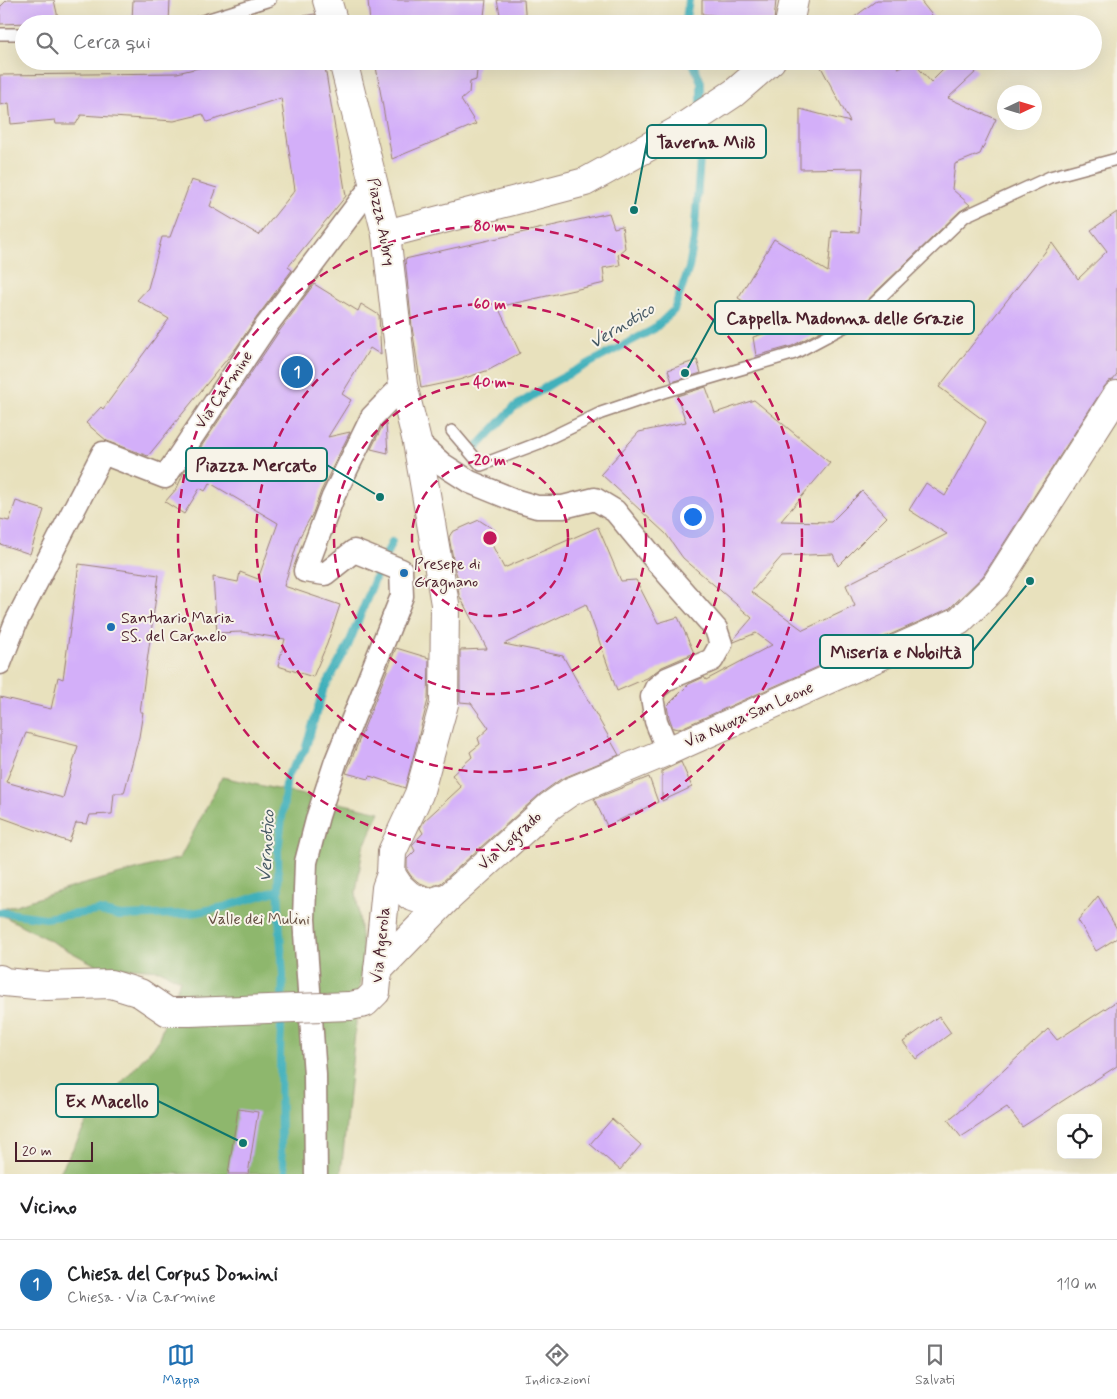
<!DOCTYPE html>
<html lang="it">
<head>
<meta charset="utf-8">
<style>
	body { margin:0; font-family:Mynerve,sans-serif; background:#f6f6f6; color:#202124 }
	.controls { position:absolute; right:15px; bottom:15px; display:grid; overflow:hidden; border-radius:10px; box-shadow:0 5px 20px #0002 }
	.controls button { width:45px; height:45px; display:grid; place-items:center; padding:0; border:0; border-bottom:1px solid #e0e0e0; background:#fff; color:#202124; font:25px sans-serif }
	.compass { position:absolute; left:997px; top:85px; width:45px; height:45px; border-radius:50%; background:#fff; box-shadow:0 5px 20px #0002; rotate:86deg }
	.scale { position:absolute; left:15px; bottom:12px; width:78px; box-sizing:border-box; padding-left:5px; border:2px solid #4a1f2b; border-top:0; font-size:14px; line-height:18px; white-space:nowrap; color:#4a1f2b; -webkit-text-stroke:4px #f7f3e8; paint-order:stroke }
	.you { position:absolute; left:692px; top:516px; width:18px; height:18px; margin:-12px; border:4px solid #fff; border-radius:50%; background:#1a73e8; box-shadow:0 0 0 8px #1a73e833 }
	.badge { display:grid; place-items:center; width:32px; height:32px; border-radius:50%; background:#1f6fb2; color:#fff; font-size:16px; font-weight:700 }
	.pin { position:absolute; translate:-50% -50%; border:2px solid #fff; box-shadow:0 1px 5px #0006 }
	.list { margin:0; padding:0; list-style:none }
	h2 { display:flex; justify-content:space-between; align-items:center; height:65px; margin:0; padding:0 20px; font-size:21px }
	h2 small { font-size:16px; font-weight:400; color:#757577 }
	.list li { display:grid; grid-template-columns:32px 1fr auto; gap:15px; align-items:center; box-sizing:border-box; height:90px; padding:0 20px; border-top:1px solid #e0e0e0 }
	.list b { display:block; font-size:19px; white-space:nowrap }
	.list p { margin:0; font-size:16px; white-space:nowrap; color:#757577 }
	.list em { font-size:16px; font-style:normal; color:#757577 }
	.icon { flex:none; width:28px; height:28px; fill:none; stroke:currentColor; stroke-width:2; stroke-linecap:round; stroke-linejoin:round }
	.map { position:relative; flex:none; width:1117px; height:1174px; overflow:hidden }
	.search { position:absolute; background:#fff; box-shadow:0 5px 20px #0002; left:15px; right:15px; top:15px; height:55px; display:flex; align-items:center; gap:12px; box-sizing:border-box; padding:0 18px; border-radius:28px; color:#757577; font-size:19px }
	.sheet { height:155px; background:#fff }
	nav { display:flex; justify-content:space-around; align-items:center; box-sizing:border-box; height:70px; border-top:1px solid #e0e0e0; background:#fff; font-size:14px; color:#757577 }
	nav a { display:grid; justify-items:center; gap:2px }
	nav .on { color:#1f6fb2 }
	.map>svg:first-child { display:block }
	.forest { fill:#8eb76d; stroke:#6c6b4c }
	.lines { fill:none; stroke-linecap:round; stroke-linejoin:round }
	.stream { stroke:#40b0bb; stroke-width:8 }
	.building { fill:#d3aff9; fill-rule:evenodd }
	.lane-casing { stroke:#998074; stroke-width:14 }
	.street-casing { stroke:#998074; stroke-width:25 }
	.secondary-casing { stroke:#998074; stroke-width:30 }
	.lane { stroke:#fff; stroke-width:11 }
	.street { stroke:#fff; stroke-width:22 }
	.secondary { stroke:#fff; stroke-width:28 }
	.secondary-bridge-casing { stroke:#998074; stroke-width:30; stroke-linecap:butt }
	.secondary-bridge { stroke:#fff; stroke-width:28 }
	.ring { fill:none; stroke:#c2185b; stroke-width:2.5; stroke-dasharray:9 6 }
	.poi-dot { fill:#1f6fb2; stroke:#f7f3e8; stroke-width:2 }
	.labels { text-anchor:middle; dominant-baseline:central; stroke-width:4; stroke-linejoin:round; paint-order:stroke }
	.street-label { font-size:16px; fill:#4a1f2b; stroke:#f7f3e8 }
	.poi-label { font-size:16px; fill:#4a1f2b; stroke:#f7f3e8; text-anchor:start }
	.park-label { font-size:16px; fill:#644d40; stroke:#f7f3e8 }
	.water-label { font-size:18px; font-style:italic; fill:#465965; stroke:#f7f3e8 }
	.centre { fill:#c2185b; stroke:#f7f3e8; stroke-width:2.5 }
	.ring-label { font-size:15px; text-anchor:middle; font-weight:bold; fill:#c2185b; stroke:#f7f3e8; stroke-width:4; stroke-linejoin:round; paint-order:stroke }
	.leader { fill:none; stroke:#0f766e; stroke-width:2 }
	.callout-dot { fill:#0f766e; stroke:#f7f3e8; stroke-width:2 }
	.callout { fill:#f7f3e8; stroke:#0f766e; stroke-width:2 }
	.callout-label { font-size:18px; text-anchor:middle; font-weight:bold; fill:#4a1f2b }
</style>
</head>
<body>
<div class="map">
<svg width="1117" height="1174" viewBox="0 0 1117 1174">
	<rect width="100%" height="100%" fill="#f7f3e8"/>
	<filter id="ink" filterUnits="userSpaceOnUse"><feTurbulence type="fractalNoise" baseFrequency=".02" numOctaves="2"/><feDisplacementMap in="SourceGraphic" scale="10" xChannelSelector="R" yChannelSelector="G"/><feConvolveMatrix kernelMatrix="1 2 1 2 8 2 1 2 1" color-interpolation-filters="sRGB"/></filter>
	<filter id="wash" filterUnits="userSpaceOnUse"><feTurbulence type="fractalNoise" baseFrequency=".0096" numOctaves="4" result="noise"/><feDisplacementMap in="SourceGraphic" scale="20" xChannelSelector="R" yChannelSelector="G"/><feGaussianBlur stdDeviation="1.12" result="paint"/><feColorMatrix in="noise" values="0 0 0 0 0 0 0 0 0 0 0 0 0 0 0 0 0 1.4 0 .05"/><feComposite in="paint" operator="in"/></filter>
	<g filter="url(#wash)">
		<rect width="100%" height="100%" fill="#e8e1bd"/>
		<polygon class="forest" points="222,777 380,812 363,848 356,892 363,952 341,1174 59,1174 89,1119 157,1043 180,980 160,970 133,968 105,970 0,914 0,910 73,887 180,858"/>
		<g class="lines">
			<g class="stream">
				<polyline points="685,24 689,0"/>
				<polyline points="692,61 701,82 701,107"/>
				<polyline points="478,446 513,408 554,382 654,329 674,310 689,268 694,239 700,159 700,124"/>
				<polyline points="0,912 45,918 99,911 120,916 181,914 198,912 224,907 279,890"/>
				<polyline points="286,1174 281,1152 280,1053 283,976 279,917 278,851 287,776 305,750 323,691 348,646 376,576 392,542"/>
			</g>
		</g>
		<g id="blocks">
			<g class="building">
				<polygon points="7,0 54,0 59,22 0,24 0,7"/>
				<polygon points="133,0 170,0 169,23 132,20"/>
				<polygon points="368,0 486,0 483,24 370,24"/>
				<polygon points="497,0 524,0 526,24 502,24"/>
				<polygon points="702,0 776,0 774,22 702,14"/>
				<polygon points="877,0 920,0 939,24 845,24"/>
				<polygon points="315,14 318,24 267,24 267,22"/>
				<polygon points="228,61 324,61 346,196 288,267 292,270 257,317 236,348 148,456 107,441 86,423 101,407 103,409 169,319 137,300 148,288 162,237 170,237 191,180 217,188 210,206 259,235 295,190 281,98 207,122 203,114 174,121 81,115 76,124 56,124 55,120 11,124 9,103 0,105 0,75 177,73"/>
				<polygon points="375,61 478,61 476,80 470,82 469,93 461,100 476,124 392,159"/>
				<polygon points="831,61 893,61 898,68 913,62 931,82 952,61 969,61 977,71 948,98 996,119 980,154 955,164 952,189 970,205 960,211 853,314 792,346 756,356 753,337 786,327 738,298 774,239 828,272 832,231 859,232 863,168 800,169 800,109 850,122 821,67"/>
				<polygon points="1117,212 1117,375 1113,380 1109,381 1104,387 983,576 950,608 679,729 673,728 669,717 667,706 689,684 704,677 706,680 772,645 756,633 734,642 733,640 752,618 683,558 666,534 601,474 639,432 686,422 677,396 706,387 715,413 754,400 830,463 781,521 831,522 862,491 887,517 838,566 833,554 782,556 751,592 803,630 855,606 846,585 947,534 909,510 926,483 945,496 986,422 939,387 1052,243 1078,279 1107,251 1091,230"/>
				<polygon points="609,213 614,228 622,226 625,248 618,254 620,265 603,268 605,283 498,307 520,353 489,370 459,380 421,388 412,327 405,259"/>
				<polygon points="314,284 358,311 361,304 379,315 381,355 370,348 342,394 351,400 328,437 350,432 321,491 313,513 299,538 284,586 340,605 327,644 313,677 278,666 285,639 242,632 217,633 213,577 238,582 240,572 258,579 278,523 210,483 205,491 200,488 184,514 165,502 177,488 184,472 278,333"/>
				<polygon points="697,360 701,373 672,382 668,370"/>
				<polygon points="386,424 388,453 371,449 383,425"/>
				<polygon points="16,501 44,510 30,554 0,544 0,519 9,521"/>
				<polygon points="479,520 496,531 490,541 504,568 598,527 621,581 636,580 658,623 678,617 694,653 662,667 647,678 617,691 586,604 504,644 563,656 619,755 561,779 540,794 441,883 430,887 418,882 411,876 407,870 407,859 415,851 412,845 423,833 420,828 424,821 461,787 452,775 472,757 470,752 480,744 478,738 489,728 471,703 460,702 460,650 487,649 459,595 458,588 461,587 455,570 449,537 452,532"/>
				<path d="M 79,564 L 159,575 L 140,712 L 143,712 L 139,737 L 124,793 L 114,793 L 112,814 L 90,815 L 87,824 L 76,823 L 69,842 L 0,817 L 0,697 L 51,709 L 58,677 L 63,679 ZM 26,733 L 78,746 L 63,798 L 6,782 Z"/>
				<polygon points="396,648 429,658 428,700 405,788 370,776 369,779 346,773"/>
				<polygon points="681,762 692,787 662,801 662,771"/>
				<polygon points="649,777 658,802 607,826 594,799"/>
				<polygon points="1098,896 1117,929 1117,938 1096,951 1078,920"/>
				<polygon points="1117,1001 1117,1066 1022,1127 1007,1107 961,1137 948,1120 963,1108 1048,1029 1057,1040"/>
				<polygon points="939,1016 951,1033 916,1059 903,1042"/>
				<polygon points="238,1109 258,1112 248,1174 228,1174"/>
				<polygon points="612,1119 641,1145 620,1170 590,1144"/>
			</g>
		</g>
	</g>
	<g filter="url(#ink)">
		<use href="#blocks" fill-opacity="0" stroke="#998074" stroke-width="1"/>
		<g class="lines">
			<defs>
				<g id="lane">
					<polyline points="193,24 270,0"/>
					<polyline points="0,34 24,34"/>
					<polyline points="452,431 481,465 539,443 601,413 663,392 795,353 857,320 965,216 1050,177 1117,159"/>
				</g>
				<g id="street">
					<polyline points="417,442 442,464 470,482 517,501 537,507 563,507 595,499 615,511 657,562 716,629 721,644 712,660 667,679 656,688 652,697 656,721 668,751"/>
					<polyline points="0,663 16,622 103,453 165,477 267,325 374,183"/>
					<polyline points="316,1174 315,1075 304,919 306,862 318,816 336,761 402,596 401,570 354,551 325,574 305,571 333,497 372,417 403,385"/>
				</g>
				<g id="secondary">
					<polyline points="327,0 334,24"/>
					<polyline points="789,24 794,0"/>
					<polyline points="343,61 386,234 403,385 417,442 445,604 444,704 419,794 392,852 391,874 386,888 376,992 365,1003 350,1006"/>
					<polyline points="386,234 585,182 677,131 734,93 771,61"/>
					<polyline points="391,874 399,886 410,896 429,903 449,897"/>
					<polyline points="378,970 449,897 550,806 570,792 668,751 959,621 995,586 1117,395"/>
					<polyline points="0,979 4,982 46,986 111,984 140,993 168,1012 190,1012"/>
				</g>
			</defs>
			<use href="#lane" class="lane-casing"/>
			<use href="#street" class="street-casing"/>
			<use href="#secondary" class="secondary-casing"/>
			<use href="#lane" class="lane"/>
			<use href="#street" class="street"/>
			<use href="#secondary" class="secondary"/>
			<defs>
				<polyline id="secondary-bridge" points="190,1012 350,1006"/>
			</defs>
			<use href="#secondary-bridge" class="secondary-bridge-casing"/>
			<use href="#secondary-bridge" class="secondary-bridge"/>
		</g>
	</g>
	<g class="ring">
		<circle cx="490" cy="538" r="78"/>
		<circle cx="490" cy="538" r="156"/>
		<circle cx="490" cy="538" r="234"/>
		<circle cx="490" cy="538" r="312"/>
	</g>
	<g class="poi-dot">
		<circle cx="404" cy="573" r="5"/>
		<circle cx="111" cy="627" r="5"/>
	</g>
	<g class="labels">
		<g class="street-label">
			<text transform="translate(381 222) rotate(79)">Piazza Aubry</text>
			<text transform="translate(224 390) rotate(-56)">Via Carmine</text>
			<text transform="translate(749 715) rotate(-24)">Via Nuova San Leone</text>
			<text transform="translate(510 841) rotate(-42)">Via Logrado</text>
			<text transform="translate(381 945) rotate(-84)">Via Agerola</text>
		</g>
		<g class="poi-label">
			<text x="414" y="564">Presepe di<tspan x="414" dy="18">Gragnano</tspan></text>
			<text x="121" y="618">Santuario Maria<tspan x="121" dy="18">SS. del Carmelo</tspan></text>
		</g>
		<g class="park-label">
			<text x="259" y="919">Valle dei Mulini</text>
		</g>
		<g class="water-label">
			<text transform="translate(622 326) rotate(-31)">Vernotico</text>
			<text transform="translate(267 846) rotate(-87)">Vernotico</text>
		</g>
	</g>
	<circle cx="490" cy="538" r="8" class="centre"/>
	<g class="ring-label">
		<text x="490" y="231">80 m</text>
		<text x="490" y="309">60 m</text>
		<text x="490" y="387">40 m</text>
		<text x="490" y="465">20 m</text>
	</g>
	<path class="leader" d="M634 210L647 142M685 373L715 318M380 497L327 465M1030 581L973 651M243 1143L158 1101"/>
	<g class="callout-dot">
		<circle cx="634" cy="210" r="5"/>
		<circle cx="685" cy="373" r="5"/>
		<circle cx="380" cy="497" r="5"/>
		<circle cx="1030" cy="581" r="5"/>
		<circle cx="243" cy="1143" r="5"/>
	</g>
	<g class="callout">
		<rect x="647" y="125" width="119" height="33" rx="5"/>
		<rect x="715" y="301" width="259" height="33" rx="5"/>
		<rect x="186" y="448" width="141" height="33" rx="5"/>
		<rect x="820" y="635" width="153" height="33" rx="5"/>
		<rect x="56" y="1084" width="102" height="33" rx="5"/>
	</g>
	<g class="callout-label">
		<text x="706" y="148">Taverna Milò</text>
		<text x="845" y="324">Cappella Madonna delle Grazie</text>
		<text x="256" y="471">Piazza Mercato</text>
		<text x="896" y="658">Miseria e Nobiltà</text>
		<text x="107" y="1107">Ex Macello</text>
	</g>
</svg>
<div class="controls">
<button><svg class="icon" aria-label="locate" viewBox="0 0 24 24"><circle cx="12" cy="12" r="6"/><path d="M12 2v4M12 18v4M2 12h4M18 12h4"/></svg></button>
</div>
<svg class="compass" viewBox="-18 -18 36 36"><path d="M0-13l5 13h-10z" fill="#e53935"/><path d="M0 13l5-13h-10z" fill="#757577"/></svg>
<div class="scale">20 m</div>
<div class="you"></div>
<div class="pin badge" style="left:297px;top:372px">1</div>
<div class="search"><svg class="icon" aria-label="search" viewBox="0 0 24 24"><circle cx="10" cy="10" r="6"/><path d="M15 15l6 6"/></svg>Cerca qui</div>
</div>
<section class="sheet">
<h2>Vicino<small></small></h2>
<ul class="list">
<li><span class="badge">1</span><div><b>Chiesa del Corpus Domini</b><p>Chiesa · Via Carmine</p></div><em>110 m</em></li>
</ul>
</section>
<nav>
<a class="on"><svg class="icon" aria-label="map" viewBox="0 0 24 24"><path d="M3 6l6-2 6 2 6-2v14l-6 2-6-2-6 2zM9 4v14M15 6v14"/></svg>Mappa</a>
<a><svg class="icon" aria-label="directions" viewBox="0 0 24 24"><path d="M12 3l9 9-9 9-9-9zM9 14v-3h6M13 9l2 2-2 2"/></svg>Indicazioni</a>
<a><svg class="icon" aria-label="saved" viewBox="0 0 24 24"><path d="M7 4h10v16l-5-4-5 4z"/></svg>Salvati</a>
</nav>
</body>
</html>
